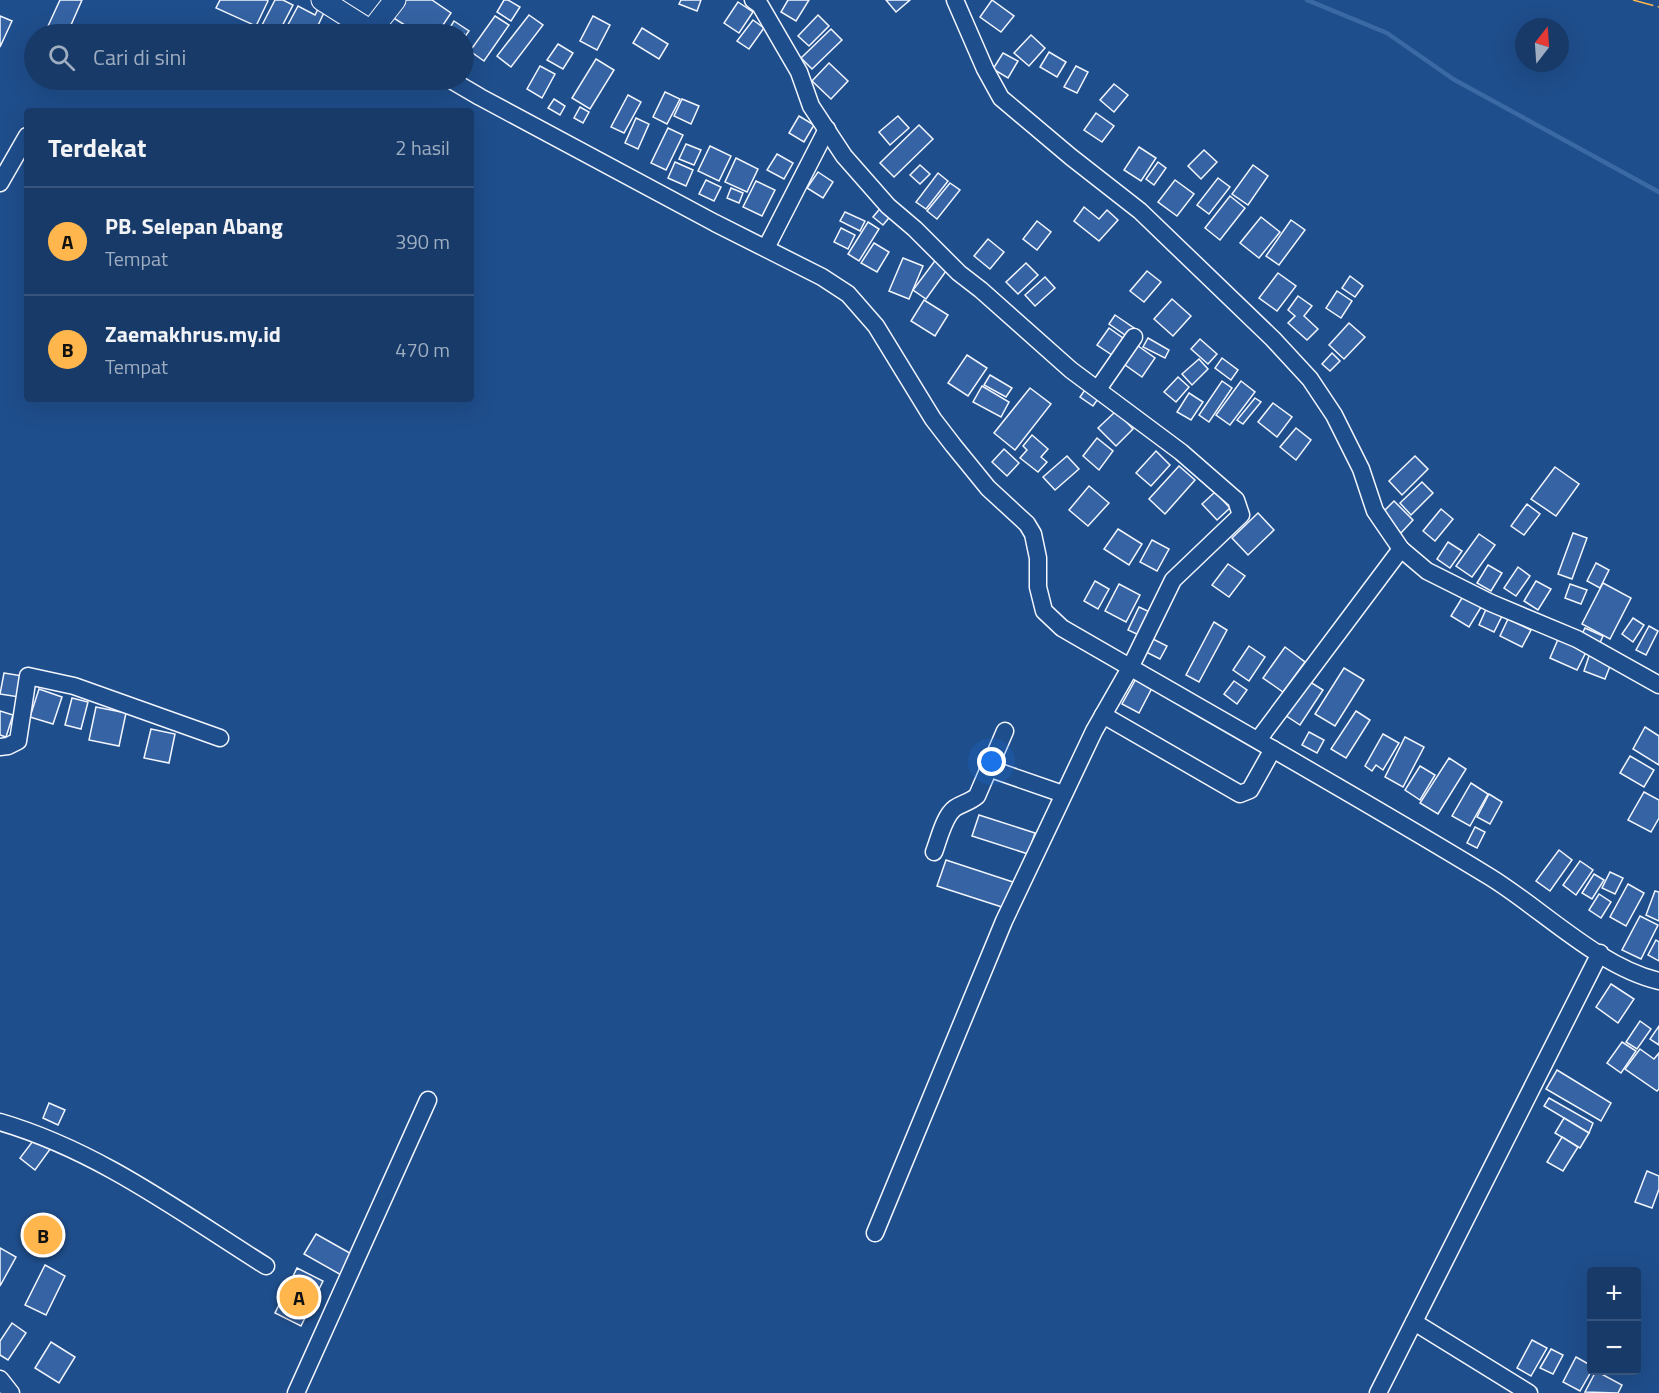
<!DOCTYPE html>
<html lang="id">
<head>
<meta charset="utf-8">
<style>
	body { margin:0; font-family:"Titillium Web",sans-serif; background:#244571; color:#f1f3f6 }
	.controls { position:absolute; right:18px; bottom:18px; display:grid; overflow:hidden; border-radius:6px; box-shadow:0 6px 24px #0002 }
	.controls button { width:54px; height:54px; display:grid; place-items:center; padding:0; border:0; border-bottom:2px solid #36547d; background:#173a69; color:#f1f3f6; font:30px sans-serif }
	.compass { position:absolute; left:1515px; top:18px; width:54px; height:54px; border-radius:50%; background:#173a69; box-shadow:0 6px 24px #0002; rotate:17deg }
	.you { position:absolute; left:992px; top:762px; width:21px; height:21px; margin:-15px; border:4px solid #fff; border-radius:50%; background:#1a73e8; box-shadow:0 0 0 9px #1a73e833 }
	.badge { display:grid; place-items:center; width:39px; height:39px; border-radius:50%; background:#ffb74d; color:#111; font-size:20px; font-weight:700 }
	.pin { position:absolute; translate:-50% -50%; border:3px solid #fff; box-shadow:0 2px 6px #0006 }
	.list { margin:0; padding:0; list-style:none }
	h2 { display:flex; justify-content:space-between; align-items:center; height:78px; margin:0; padding:0 24px; font-size:26px }
	h2 small { font-size:20px; font-weight:400; color:#9eadc0 }
	.list li { display:grid; grid-template-columns:39px 1fr auto; gap:18px; align-items:center; box-sizing:border-box; height:108px; padding:0 24px; border-top:2px solid #36547d }
	.list b { display:block; font-size:22px; white-space:nowrap }
	.list p { margin:0; font-size:20px; white-space:nowrap; color:#9eadc0 }
	.list em { font-size:20px; font-style:normal; color:#9eadc0 }
	.icon { flex:none; width:33px; height:33px; fill:none; stroke:currentColor; stroke-width:2; stroke-linecap:round; stroke-linejoin:round }
	.map { position:relative; flex:none; width:1659px; height:1393px; overflow:hidden }
	.search { position:absolute; background:#173a69; box-shadow:0 6px 24px #0002; left:24px; top:24px; width:450px; height:66px; display:flex; align-items:center; gap:15px; box-sizing:border-box; padding:0 21px; border-radius:33px; color:#9eadc0; font-size:22px }
	.panel { position:absolute; background:#173a69; box-shadow:0 6px 24px #0002; left:24px; top:108px; width:450px; height:294px; border-radius:6px }
	.map>svg:first-child { display:block }
	.lines { fill:none; stroke-linecap:round; stroke-linejoin:round }
	.stream { stroke:#3b69a3; stroke-width:4.5 }
	.building { fill:#3563a3; stroke:#f2f6ff; stroke-width:1.5 }
	.minor-casing { stroke:#f2f6ff; stroke-width:19 }
	.major-casing { stroke:#f2f6ff; stroke-width:23 }
	.minor { stroke:#1f4e8c; stroke-width:16 }
	.major { stroke:#1f4e8c; stroke-width:21 }
	.power { stroke:#ffb74d; stroke-width:1.5; stroke-dasharray:21 4.5 3 4.5; stroke-linecap:butt }
</style>
</head>
<body>
<div class="map">
<svg width="1659" height="1393" viewBox="0 0 1659 1393">
	<rect width="100%" height="100%" fill="#1f4e8c"/>
	<g class="lines">
		<polyline class="stream" points="1307,0 1387,33 1453,79 1659,192"/>
	</g>
	<g class="building">
		<polygon points="60,0 82,0 67,34 48,26"/>
		<polygon points="220,0 267,0 268,1 256,26 216,8"/>
		<polygon points="275,0 283,0 293,5 278,34 261,27"/>
		<polygon points="403,0 432,0 451,13 437,34 419,34 392,17"/>
		<polygon points="504,0 508,0 520,7 511,21 497,12"/>
		<polygon points="681,0 701,0 697,11 679,4"/>
		<polygon points="788,0 809,0 796,21 781,12"/>
		<polygon points="886,0 910,0 896,12"/>
		<polygon points="992,0 1014,16 1001,32 980,17"/>
		<polygon points="738,2 753,12 739,33 724,23"/>
		<polygon points="321,3 327,6 314,34 283,34 298,6 315,15"/>
		<polygon points="529,15 543,25 511,67 497,56"/>
		<polygon points="818,15 829,26 809,46 798,36"/>
		<polygon points="0,16 12,21 0,47"/>
		<polygon points="495,16 509,25 484,61 470,51"/>
		<polygon points="593,16 610,25 597,50 580,41"/>
		<polygon points="753,20 764,28 749,49 737,41"/>
		<polygon points="454,21 469,31 464,38 464,34 446,34"/>
		<polygon points="642,28 668,44 659,59 633,43"/>
		<polygon points="831,29 842,40 812,69 801,58"/>
		<polygon points="1031,35 1045,48 1029,66 1014,53"/>
		<polygon points="558,44 573,53 563,69 547,60"/>
		<polygon points="1049,52 1066,62 1057,77 1040,67"/>
		<polygon points="1003,53 1018,61 1008,78 993,69"/>
		<polygon points="596,59 614,70 590,109 572,98"/>
		<polygon points="829,63 848,81 831,99 812,81"/>
		<polygon points="540,66 555,74 542,98 527,89"/>
		<polygon points="1076,66 1088,72 1077,93 1064,87"/>
		<polygon points="1114,84 1128,95 1114,112 1100,100"/>
		<polygon points="665,92 680,99 667,124 653,117"/>
		<polygon points="628,95 641,102 624,133 611,127"/>
		<polygon points="554,99 565,106 560,115 548,108"/>
		<polygon points="682,99 699,106 691,124 674,116"/>
		<polygon points="580,107 589,112 583,123 574,118"/>
		<polygon points="1096,113 1114,126 1102,142 1084,130"/>
		<polygon points="799,116 814,125 804,142 789,133"/>
		<polygon points="898,116 909,128 890,145 879,132"/>
		<polygon points="636,118 649,124 638,149 625,143"/>
		<polygon points="919,125 933,139 894,177 880,163"/>
		<polygon points="668,128 683,135 666,170 651,163"/>
		<polygon points="686,144 701,150 694,165 679,159"/>
		<polygon points="710,146 731,156 719,181 698,171"/>
		<polygon points="1139,147 1156,158 1141,181 1124,170"/>
		<polygon points="1204,150 1217,162 1201,179 1188,166"/>
		<polygon points="777,154 793,163 784,179 767,170"/>
		<polygon points="736,158 758,169 747,192 725,182"/>
		<polygon points="675,162 693,170 686,186 668,178"/>
		<polygon points="1158,162 1166,168 1154,185 1146,179"/>
		<polygon points="920,165 930,174 920,184 910,175"/>
		<polygon points="1253,165 1268,176 1248,205 1232,194"/>
		<polygon points="818,172 833,182 823,198 807,188"/>
		<polygon points="938,173 948,181 926,209 916,202"/>
		<polygon points="1218,178 1230,187 1209,214 1197,205"/>
		<polygon points="706,180 721,187 714,201 699,194"/>
		<polygon points="1175,180 1194,194 1177,216 1158,202"/>
		<polygon points="756,181 775,190 762,216 743,207"/>
		<polygon points="950,183 960,190 937,219 927,211"/>
		<polygon points="731,188 743,193 739,203 727,198"/>
		<polygon points="1230,196 1245,208 1220,240 1205,228"/>
		<polygon points="883,205 893,213 883,225 873,217"/>
		<polygon points="1084,207 1099,219 1107,210 1118,220 1099,241 1074,221"/>
		<polygon points="845,212 865,221 860,231 840,221"/>
		<polygon points="1261,217 1280,232 1259,258 1240,243"/>
		<polygon points="1291,220 1305,230 1279,265 1266,256"/>
		<polygon points="1037,221 1051,232 1037,250 1023,239"/>
		<polygon points="868,222 879,229 859,261 848,254"/>
		<polygon points="841,228 855,235 848,249 834,242"/>
		<polygon points="988,239 1004,252 990,269 974,256"/>
		<polygon points="874,243 889,252 877,272 861,263"/>
		<polygon points="903,258 923,266 909,299 889,291"/>
		<polygon points="937,258 949,267 926,299 913,290"/>
		<polygon points="1026,263 1038,275 1018,294 1006,282"/>
		<polygon points="1147,271 1161,282 1144,302 1130,291"/>
		<polygon points="1278,273 1296,286 1277,311 1259,298"/>
		<polygon points="1350,276 1363,286 1355,297 1342,288"/>
		<polygon points="1045,277 1055,288 1035,306 1025,295"/>
		<polygon points="1337,291 1352,301 1341,318 1326,308"/>
		<polygon points="1298,296 1312,306 1304,316 1318,329 1307,340 1288,323 1295,316 1288,310"/>
		<polygon points="1172,299 1191,316 1173,336 1154,319"/>
		<polygon points="924,300 948,315 935,336 911,321"/>
		<polygon points="1115,315 1134,328 1128,337 1109,324"/>
		<polygon points="1349,323 1365,337 1344,359 1329,345"/>
		<polygon points="1109,328 1123,338 1112,355 1097,345"/>
		<polygon points="1148,338 1169,350 1165,358 1143,347"/>
		<polygon points="1200,339 1217,354 1208,364 1191,349"/>
		<polygon points="1134,343 1155,358 1142,377 1121,362"/>
		<polygon points="1332,353 1340,361 1330,371 1322,364"/>
		<polygon points="967,355 987,368 968,396 948,383"/>
		<polygon points="1222,358 1238,370 1231,380 1215,368"/>
		<polygon points="1199,359 1208,369 1192,385 1182,374"/>
		<polygon points="990,375 1012,388 1006,397 984,385"/>
		<polygon points="1178,377 1189,387 1176,402 1164,392"/>
		<polygon points="1222,381 1232,388 1209,422 1199,415"/>
		<polygon points="1241,381 1255,392 1230,425 1216,415"/>
		<polygon points="982,386 1009,402 1001,417 973,402"/>
		<polygon points="1087,387 1100,396 1093,406 1080,397"/>
		<polygon points="1030,388 1051,404 1015,450 994,433"/>
		<polygon points="1189,393 1203,402 1191,420 1177,412"/>
		<polygon points="1255,398 1261,402 1243,424 1237,420"/>
		<polygon points="1273,403 1292,417 1277,437 1258,422"/>
		<polygon points="1116,411 1133,429 1116,446 1098,428"/>
		<polygon points="1296,428 1311,440 1296,460 1280,447"/>
		<polygon points="1032,435 1048,449 1041,457 1047,462 1038,472 1020,458 1027,450 1023,446"/>
		<polygon points="1097,438 1113,451 1099,470 1083,456"/>
		<polygon points="1004,449 1019,463 1007,476 992,462"/>
		<polygon points="1156,451 1170,465 1151,486 1136,473"/>
		<polygon points="1067,456 1079,469 1055,490 1043,477"/>
		<polygon points="1415,456 1428,469 1402,495 1389,481"/>
		<polygon points="1179,466 1195,480 1165,514 1149,499"/>
		<polygon points="1555,467 1579,484 1556,516 1531,499"/>
		<polygon points="1422,482 1433,493 1411,515 1400,503"/>
		<polygon points="1089,486 1109,503 1088,526 1069,510"/>
		<polygon points="1215,492 1230,508 1217,520 1202,504"/>
		<polygon points="1394,501 1413,520 1401,533 1381,514"/>
		<polygon points="1527,504 1540,514 1524,535 1511,526"/>
		<polygon points="1441,509 1453,519 1435,541 1423,531"/>
		<polygon points="1258,513 1274,530 1248,555 1232,538"/>
		<polygon points="1118,529 1142,544 1129,565 1104,549"/>
		<polygon points="1573,533 1587,538 1572,579 1558,574"/>
		<polygon points="1479,534 1495,545 1472,577 1456,566"/>
		<polygon points="1152,540 1169,549 1157,571 1140,562"/>
		<polygon points="1448,542 1462,551 1450,568 1437,559"/>
		<polygon points="1596,563 1609,570 1600,588 1587,581"/>
		<polygon points="1228,564 1245,576 1229,597 1212,585"/>
		<polygon points="1488,565 1502,573 1491,591 1477,583"/>
		<polygon points="1518,567 1530,576 1516,596 1504,588"/>
		<polygon points="1095,581 1109,589 1098,609 1084,601"/>
		<polygon points="1536,581 1551,589 1538,610 1524,601"/>
		<polygon points="1603,583 1631,598 1610,639 1582,624"/>
		<polygon points="1119,584 1140,595 1126,622 1105,611"/>
		<polygon points="1570,584 1587,590 1581,604 1565,598"/>
		<polygon points="1465,593 1483,604 1469,627 1451,616"/>
		<polygon points="1139,607 1152,613 1141,636 1128,630"/>
		<polygon points="1487,607 1503,614 1494,632 1479,625"/>
		<polygon points="1633,618 1644,625 1633,642 1622,634"/>
		<polygon points="1508,619 1531,630 1522,647 1500,636"/>
		<polygon points="1214,622 1227,630 1199,682 1186,675"/>
		<polygon points="1649,626 1658,631 1646,655 1636,650"/>
		<polygon points="1585,628 1603,636 1599,645 1581,636"/>
		<polygon points="1149,637 1167,646 1160,659 1142,650"/>
		<polygon points="1559,637 1587,650 1577,670 1550,658"/>
		<polygon points="1249,646 1265,657 1249,681 1233,670"/>
		<polygon points="1285,647 1305,662 1283,692 1263,678"/>
		<polygon points="1590,653 1612,661 1605,679 1584,671"/>
		<polygon points="1344,668 1364,680 1335,726 1315,714"/>
		<polygon points="4,673 23,676 19,697 0,694"/>
		<polygon points="1137,677 1153,686 1139,713 1122,704"/>
		<polygon points="1307,680 1323,690 1300,725 1285,715"/>
		<polygon points="1234,681 1247,690 1237,704 1224,694"/>
		<polygon points="39,689 62,697 53,724 30,717"/>
		<polygon points="72,698 88,702 81,729 65,725"/>
		<polygon points="96,707 126,713 119,746 89,740"/>
		<polygon points="0,711 13,715 6,737 0,735"/>
		<polygon points="1356,711 1370,720 1346,758 1331,749"/>
		<polygon points="1645,727 1659,736 1659,765 1633,749"/>
		<polygon points="151,729 175,734 169,763 144,758"/>
		<polygon points="1309,732 1324,740 1317,753 1302,745"/>
		<polygon points="1383,734 1399,743 1383,770 1376,765 1372,771 1365,766"/>
		<polygon points="1405,737 1424,747 1403,787 1385,777"/>
		<polygon points="1630,756 1654,770 1644,787 1620,773"/>
		<polygon points="1449,758 1466,769 1438,814 1420,803"/>
		<polygon points="1420,766 1435,775 1420,800 1405,790"/>
		<polygon points="1471,783 1488,794 1470,826 1452,816"/>
		<polygon points="1644,792 1659,800 1659,818 1651,832 1628,820"/>
		<polygon points="1489,794 1502,802 1490,824 1477,817"/>
		<polygon points="979,815 1035,833 1028,854 972,836"/>
		<polygon points="1475,827 1485,832 1477,848 1467,843"/>
		<polygon points="1559,850 1572,860 1550,891 1536,881"/>
		<polygon points="946,860 1013,882 1005,908 937,886"/>
		<polygon points="1580,861 1593,870 1576,895 1563,885"/>
		<polygon points="1610,872 1623,878 1615,894 1602,888"/>
		<polygon points="1594,874 1604,880 1592,899 1582,893"/>
		<polygon points="1628,884 1644,893 1626,926 1610,917"/>
		<polygon points="1655,891 1659,892 1659,921 1646,915"/>
		<polygon points="1599,894 1611,902 1601,918 1589,910"/>
		<polygon points="1640,916 1658,925 1641,959 1622,950"/>
		<polygon points="1656,940 1659,942 1659,961 1648,955"/>
		<polygon points="1611,984 1634,999 1618,1023 1596,1007"/>
		<polygon points="1640,1021 1651,1029 1637,1049 1626,1042"/>
		<polygon points="1659,1026 1659,1045 1650,1039"/>
		<polygon points="1622,1042 1636,1051 1621,1073 1607,1063"/>
		<polygon points="1640,1049 1654,1059 1659,1053 1659,1089 1657,1091 1625,1069"/>
		<polygon points="1557,1070 1611,1103 1601,1121 1546,1089"/>
		<polygon points="1549,1098 1593,1123 1589,1133 1544,1106"/>
		<polygon points="49,1103 65,1110 58,1125 43,1118"/>
		<polygon points="1564,1118 1589,1133 1580,1148 1555,1133"/>
		<polygon points="36,1137 51,1148 35,1170 20,1158"/>
		<polygon points="1562,1137 1578,1147 1563,1171 1547,1162"/>
		<polygon points="1647,1171 1659,1176 1659,1189 1652,1208 1635,1202"/>
		<polygon points="38,1223 55,1230 50,1248 29,1241"/>
		<polygon points="316,1234 355,1256 343,1276 304,1254"/>
		<polygon points="0,1248 16,1257 0,1286"/>
		<polygon points="45,1265 65,1276 46,1315 25,1305"/>
		<polygon points="297,1268 323,1281 301,1326 275,1313"/>
		<polygon points="12,1323 26,1333 8,1360 0,1355 0,1341"/>
		<polygon points="1532,1340 1547,1348 1531,1376 1517,1368"/>
		<polygon points="51,1342 75,1357 59,1383 35,1368"/>
		<polygon points="1551,1349 1563,1355 1553,1374 1540,1368"/>
		<polygon points="1576,1357 1592,1366 1592,1370 1580,1391 1563,1382"/>
		<polygon points="1596,1371 1622,1385 1618,1393 1585,1392"/>
	</g>
	<g class="lines">
		<defs>
			<g id="minor">
				<polyline points="753,0 760,5 799,72 811,106 844,156 888,206 915,229 959,273 981,290 1071,370 1181,452 1236,500 1241,515 1173,580 1130,668 1094,731 1004,921 875,1233"/>
				<polyline points="955,0 985,69 1001,98 1071,157 1140,211 1273,339 1310,379 1334,415 1361,469 1375,511 1401,549 1427,571 1491,603 1577,639 1659,685"/>
				<path d="M 451,80 L 480,97 L 715,223 L 822,277 L 848,294 L 876,326 L 933,419 L 953,445 L 988,488 L 1027,524 L 1033,534 L 1038,558 L 1038,587 L 1044,611 L 1062,628 C 1205,711 1349,791 1490,877 C 1542,909 1599,967 1659,981"/>
				<polyline points="0,183 27,136"/>
				<polyline points="766,248 827,129"/>
				<polyline points="1098,389 1134,337"/>
				<polyline points="1103,715 1240,794 1250,790 1273,749"/>
				<polyline points="1258,740 1401,549"/>
				<polyline points="0,747 8,746 18,741 28,676 74,686 220,738"/>
				<polyline points="988,768 1063,794"/>
				<path d="M 934,852 C 939,839 944,816 955,808 C 963,803 970,802 977,796 L 1005,731"/>
				<path d="M 0,1122 C 99,1151 180,1212 266,1266"/>
				<polyline points="1414,1322 1529,1393"/>
				<polyline points="0,1379 11,1393"/>
				<polyline points="296,1393 428,1100"/>
				<polyline points="1378,1393 1600,953"/>
			</g>
			<polyline id="major" points="322,0 371,31 395,0"/>
		</defs>
		<use href="#minor" class="minor-casing"/>
		<use href="#major" class="major-casing"/>
		<use href="#minor" class="minor"/>
		<use href="#major" class="major"/>
		<polyline class="power" points="1633,0 1659,7"/>
	</g>
</svg>
<div class="controls">
<button>+</button>
<button>−</button>
</div>
<svg class="compass" viewBox="-18 -18 36 36"><path d="M0-13l5 13h-10z" fill="#e53935"/><path d="M0 13l5-13h-10z" fill="#9eadc0"/></svg>
<div class="you"></div>
<div class="pin badge" style="left:299px;top:1297px">A</div>
<div class="pin badge" style="left:43px;top:1235px">B</div>
<div class="search"><svg class="icon" aria-label="search" viewBox="0 0 24 24"><circle cx="10" cy="10" r="6"/><path d="M15 15l6 6"/></svg>Cari di sini</div>
<section class="panel">
<h2>Terdekat<small>2 hasil</small></h2>
<ul class="list">
<li><span class="badge">A</span><div><b>PB. Selepan Abang</b><p>Tempat</p></div><em>390 m</em></li>
<li><span class="badge">B</span><div><b>Zaemakhrus.my.id</b><p>Tempat</p></div><em>470 m</em></li>
</ul>
</section>
</div>
</body>
</html>
